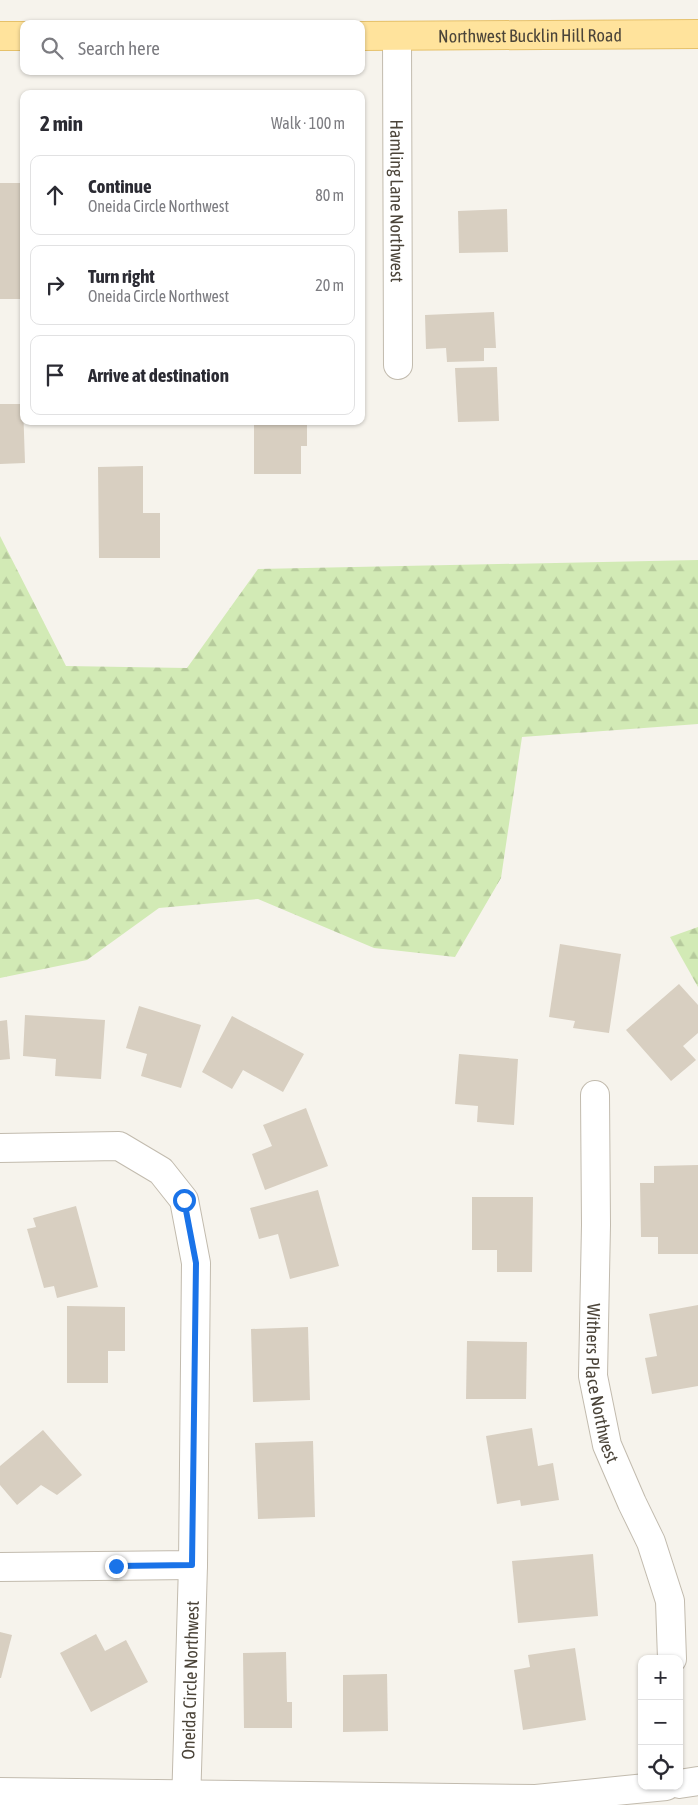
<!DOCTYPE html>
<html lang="en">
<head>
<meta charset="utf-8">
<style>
	body { margin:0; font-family:"Asap Condensed",sans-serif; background:#f7f7f7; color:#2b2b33 }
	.controls { position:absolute; right:15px; bottom:15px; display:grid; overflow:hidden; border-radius:10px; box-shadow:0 1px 4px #0004 }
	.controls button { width:45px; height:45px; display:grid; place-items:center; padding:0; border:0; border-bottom:1px solid #e1e1e2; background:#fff; color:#2b2b33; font:25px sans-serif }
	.stop { position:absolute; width:15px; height:15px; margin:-11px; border:4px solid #1a73e8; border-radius:50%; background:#fff }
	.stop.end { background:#1a73e8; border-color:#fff; box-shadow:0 1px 5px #0008 }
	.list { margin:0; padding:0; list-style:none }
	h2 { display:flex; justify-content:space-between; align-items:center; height:65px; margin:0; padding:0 20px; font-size:21px }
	h2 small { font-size:16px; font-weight:400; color:#7c7c81 }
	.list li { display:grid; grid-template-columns:32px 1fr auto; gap:15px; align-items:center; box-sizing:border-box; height:80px; margin:0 10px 10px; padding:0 10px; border:1px solid #e1e1e2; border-radius:10px }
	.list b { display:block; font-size:19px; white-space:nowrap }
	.list p { margin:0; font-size:16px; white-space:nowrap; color:#7c7c81 }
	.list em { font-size:16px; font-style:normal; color:#7c7c81 }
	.icon { flex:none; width:28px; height:28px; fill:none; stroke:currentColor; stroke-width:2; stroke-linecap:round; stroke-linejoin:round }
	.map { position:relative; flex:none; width:698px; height:1805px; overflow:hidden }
	.search { position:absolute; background:#fff; box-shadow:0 1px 4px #0004; left:20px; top:20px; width:345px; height:55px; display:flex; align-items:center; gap:12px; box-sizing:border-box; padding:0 18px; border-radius:10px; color:#7c7c81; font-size:19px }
	.panel { position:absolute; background:#fff; box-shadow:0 1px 4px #0004; left:20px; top:90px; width:345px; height:335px; border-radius:10px }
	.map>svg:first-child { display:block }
	.forest { fill:url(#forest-firs) }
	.building { fill:#d8cfc1 }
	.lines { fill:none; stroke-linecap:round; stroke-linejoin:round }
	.minor-casing { stroke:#c2bbae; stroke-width:30 }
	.major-casing { stroke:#e6c16a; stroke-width:30 }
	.minor { stroke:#fff; stroke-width:28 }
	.major { stroke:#ffe39c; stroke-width:28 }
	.route { stroke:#1a73e8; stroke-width:6 }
	.labels { text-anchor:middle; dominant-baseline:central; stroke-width:5; stroke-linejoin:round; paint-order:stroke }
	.street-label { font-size:18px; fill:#4b4439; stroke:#fff }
</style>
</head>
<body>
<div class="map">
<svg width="698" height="1805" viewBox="0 0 698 1805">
	<defs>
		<pattern id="forest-firs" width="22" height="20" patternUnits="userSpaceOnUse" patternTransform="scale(1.25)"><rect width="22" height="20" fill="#d2eab5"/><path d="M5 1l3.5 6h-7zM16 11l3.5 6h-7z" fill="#b6ca9c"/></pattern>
	</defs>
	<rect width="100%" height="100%" fill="#f6f3ec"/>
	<g class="forest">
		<polygon points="0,536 66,666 187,668 258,569 698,560 698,724 522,737 501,878 455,957 374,948 258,899 159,908 87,960 0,978"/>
		<polygon points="698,927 698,987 670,937"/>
	</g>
	<g class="building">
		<rect x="0" y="183" width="24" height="116"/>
		<polygon points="507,209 508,252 459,253 458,211"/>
		<polygon points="494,312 496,348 484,348 484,361 447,362 446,348 426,349 425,315"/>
		<polygon points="497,367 499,421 458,422 455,368"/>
		<polygon points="0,404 23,404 25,463 0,464"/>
		<polygon points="254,421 307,421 307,446 301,446 301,474 254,474"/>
		<polygon points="143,466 143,513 160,513 160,558 99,558 98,467"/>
		<polygon points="560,944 621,954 609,1033 573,1028 575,1021 549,1017"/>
		<polygon points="679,984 698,1005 698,1033 683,1046 696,1060 671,1081 626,1030"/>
		<polygon points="139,1006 201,1025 181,1088 141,1076 147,1054 126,1048"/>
		<polygon points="25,1015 105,1020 101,1079 55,1076 56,1059 23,1056"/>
		<polygon points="232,1016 304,1054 283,1092 243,1070 232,1089 202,1072"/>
		<polygon points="7,1020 10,1059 0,1060 0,1021"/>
		<polygon points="459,1054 518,1059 514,1125 477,1122 478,1106 455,1104"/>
		<polygon points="306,1108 328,1166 265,1190 252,1154 272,1146 263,1125"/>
		<polygon points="698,1165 698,1254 658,1254 658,1237 641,1237 640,1183 654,1183 654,1166"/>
		<polygon points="318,1190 339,1266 290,1279 278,1234 259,1239 250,1208"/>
		<polygon points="472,1197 533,1197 532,1272 497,1272 497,1250 472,1250"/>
		<polygon points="76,1206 98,1287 57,1298 54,1286 44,1288 27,1229 36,1227 33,1218"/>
		<polygon points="698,1305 698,1386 652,1394 645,1358 657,1356 649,1314"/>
		<polygon points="67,1306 125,1307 125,1351 108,1351 108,1383 67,1383"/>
		<polygon points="308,1327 310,1400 253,1402 251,1329"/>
		<polygon points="467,1341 527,1342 526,1399 466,1399"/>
		<polygon points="532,1428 538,1466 553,1463 559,1500 521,1506 520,1500 497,1504 486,1436"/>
		<polygon points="43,1430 82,1475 57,1495 41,1485 17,1505 0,1485 0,1466"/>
		<polygon points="313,1441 315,1517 258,1519 255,1443"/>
		<polygon points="593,1554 598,1616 518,1623 512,1561"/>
		<polygon points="0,1632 12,1635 1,1678 0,1678"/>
		<polygon points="96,1634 105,1651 126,1640 148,1682 91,1712 60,1653"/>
		<polygon points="575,1648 586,1720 523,1730 514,1670 530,1667 528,1655"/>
		<polygon points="286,1652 287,1702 292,1702 292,1728 244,1728 243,1653"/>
		<polygon points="387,1674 388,1731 343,1732 343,1675"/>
	</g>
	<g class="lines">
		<defs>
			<g id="minor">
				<path id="s1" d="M 397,36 L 398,365"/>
				<path id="s2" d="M 595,1095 L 596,1225 L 593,1376 L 607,1445 L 632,1503 L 651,1542 L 670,1601 L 672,1659"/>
				<polyline points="0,1148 119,1146 161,1171 184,1200 196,1263 193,1565 0,1567"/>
				<polyline points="679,1784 698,1781"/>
				<polyline points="0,1792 536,1799 666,1786"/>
				<path id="s3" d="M 186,1805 L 193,1565"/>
			</g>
			<g id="major">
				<polyline points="0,36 24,36"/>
				<path id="s4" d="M 361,36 L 698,34"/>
			</g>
		</defs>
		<use href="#minor" class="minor-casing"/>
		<use href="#major" class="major-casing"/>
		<use href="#minor" class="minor"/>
		<use href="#major" class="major"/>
	</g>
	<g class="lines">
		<polyline class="route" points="116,1566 192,1565 196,1263 184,1200"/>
	</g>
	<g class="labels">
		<g class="street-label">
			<text stroke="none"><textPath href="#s4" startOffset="169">Northwest Bucklin Hill Road</textPath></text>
			<text stroke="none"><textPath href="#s1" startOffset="165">Hamling Lane Northwest</textPath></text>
			<text stroke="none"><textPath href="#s2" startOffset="289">Withers Place Northwest</textPath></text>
			<text stroke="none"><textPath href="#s3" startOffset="125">Oneida Circle Northwest</textPath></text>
		</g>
	</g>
</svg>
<div class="controls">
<button>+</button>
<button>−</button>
<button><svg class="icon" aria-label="locate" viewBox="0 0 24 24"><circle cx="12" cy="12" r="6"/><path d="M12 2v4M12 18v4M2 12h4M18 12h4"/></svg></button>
</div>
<div class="stop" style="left:184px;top:1200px"></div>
<div class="stop end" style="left:116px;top:1566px"></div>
<div class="search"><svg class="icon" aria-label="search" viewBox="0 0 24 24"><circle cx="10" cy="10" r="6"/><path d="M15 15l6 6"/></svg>Search here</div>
<section class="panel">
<h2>2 min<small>Walk · 100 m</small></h2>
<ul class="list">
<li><svg class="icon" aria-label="ahead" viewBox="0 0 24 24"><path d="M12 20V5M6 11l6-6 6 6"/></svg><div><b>Continue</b><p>Oneida Circle Northwest</p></div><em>80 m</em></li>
<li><svg class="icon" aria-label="right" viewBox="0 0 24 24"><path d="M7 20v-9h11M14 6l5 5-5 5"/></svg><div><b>Turn right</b><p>Oneida Circle Northwest</p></div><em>20 m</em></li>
<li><svg class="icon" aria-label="arrive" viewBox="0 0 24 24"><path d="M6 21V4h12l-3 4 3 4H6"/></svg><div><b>Arrive at destination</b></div></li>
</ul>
</section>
</div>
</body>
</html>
